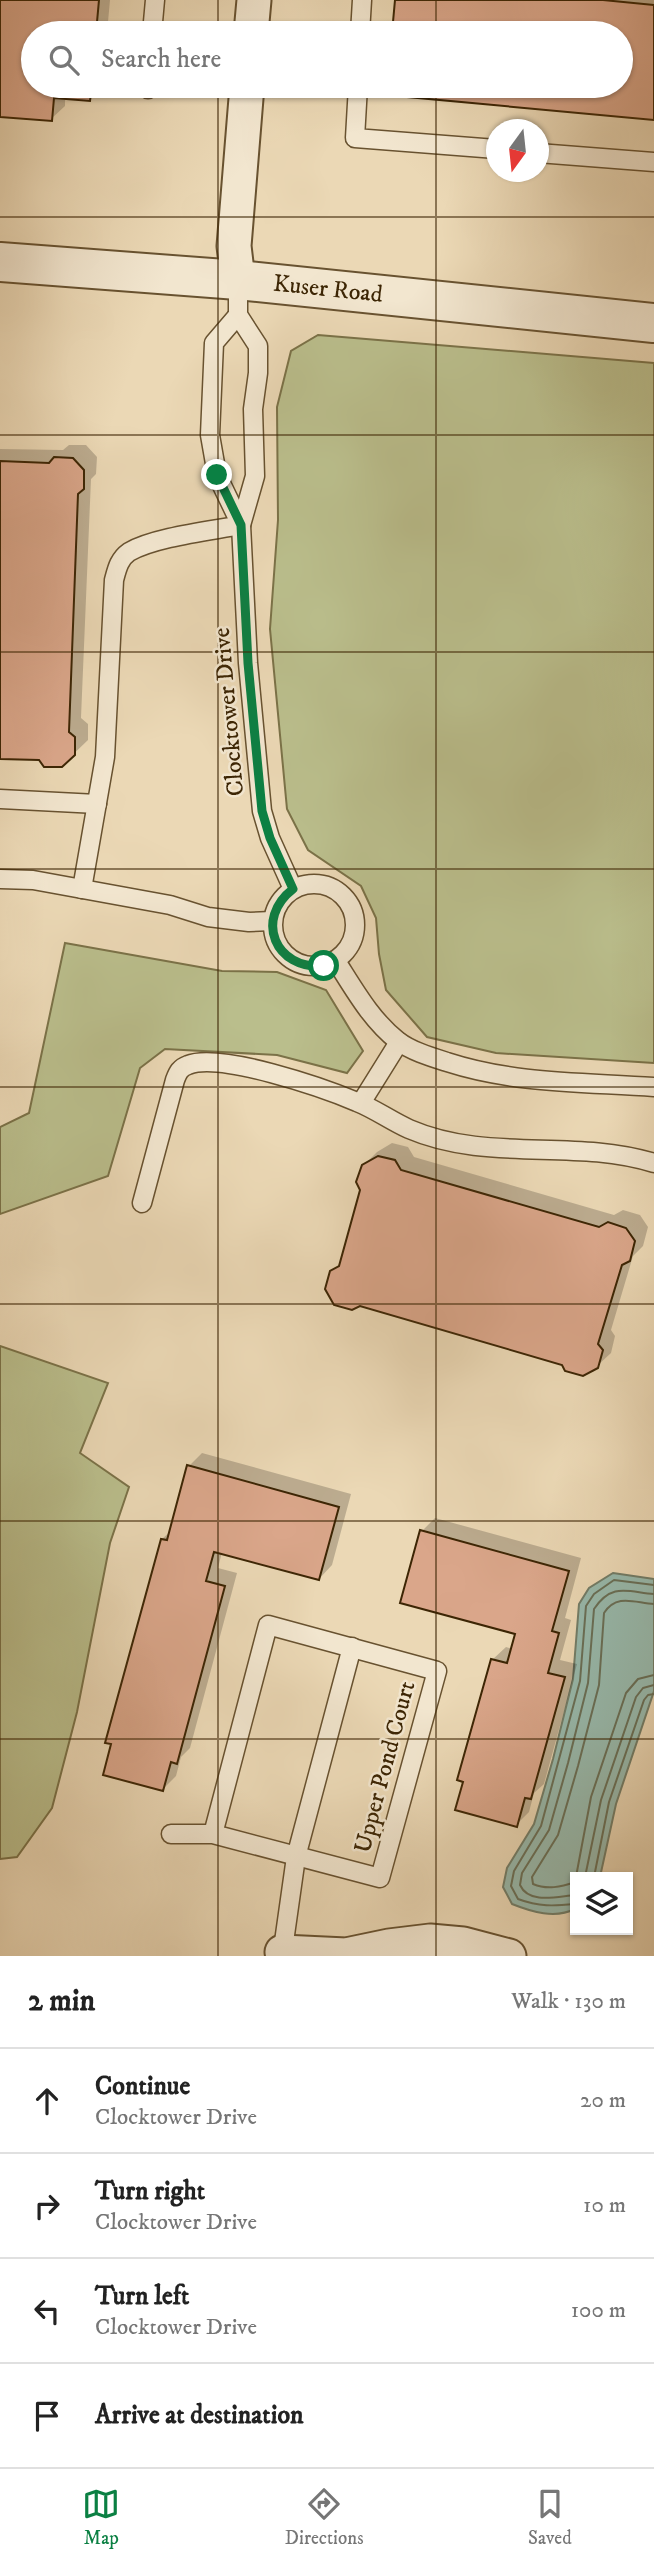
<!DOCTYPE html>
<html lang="en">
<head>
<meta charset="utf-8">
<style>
	body { margin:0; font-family:"IM FELL DW Pica",serif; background:#f2f2f2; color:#222 }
	.controls { position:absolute; right:21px; bottom:21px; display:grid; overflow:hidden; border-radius:0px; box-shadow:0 2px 5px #0004 }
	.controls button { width:63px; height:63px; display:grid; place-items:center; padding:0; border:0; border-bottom:2px solid #e0e0e0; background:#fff; color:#222; font:35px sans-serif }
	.compass { position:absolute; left:486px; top:119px; width:63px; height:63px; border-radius:50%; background:#fff; box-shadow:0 2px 5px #0004; rotate:195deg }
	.stop { position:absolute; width:21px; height:21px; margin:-16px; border:5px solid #0b8043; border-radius:50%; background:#fff }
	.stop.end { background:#0b8043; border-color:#fff; box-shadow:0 2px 7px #0008 }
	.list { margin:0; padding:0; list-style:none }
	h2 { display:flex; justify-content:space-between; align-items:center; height:91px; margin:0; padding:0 28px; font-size:30px }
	h2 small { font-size:23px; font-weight:400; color:#767676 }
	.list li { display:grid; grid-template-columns:46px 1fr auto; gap:21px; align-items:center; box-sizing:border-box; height:105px; padding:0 28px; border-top:2px solid #e0e0e0 }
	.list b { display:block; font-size:26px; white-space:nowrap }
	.list p { margin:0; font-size:23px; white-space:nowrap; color:#767676 }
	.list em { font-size:23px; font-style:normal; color:#767676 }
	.icon { flex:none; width:38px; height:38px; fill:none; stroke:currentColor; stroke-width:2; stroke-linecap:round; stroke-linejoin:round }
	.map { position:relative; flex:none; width:654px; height:1956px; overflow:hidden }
	.search { position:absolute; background:#fff; box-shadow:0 2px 5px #0004; left:21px; right:21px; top:21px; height:77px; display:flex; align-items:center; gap:18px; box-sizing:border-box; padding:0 24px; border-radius:38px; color:#767676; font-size:26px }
	.sheet { height:511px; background:#fff }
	nav { display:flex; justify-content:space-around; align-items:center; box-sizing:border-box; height:98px; border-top:2px solid #e0e0e0; background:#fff; font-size:19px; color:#767676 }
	nav a { display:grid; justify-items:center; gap:4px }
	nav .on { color:#0b8043 }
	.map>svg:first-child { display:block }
	.green { fill:#babe8c; stroke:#7b7248; stroke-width:2 }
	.water { fill:#98baad; stroke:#737e69; stroke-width:2 }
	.shadow { fill:#0003 }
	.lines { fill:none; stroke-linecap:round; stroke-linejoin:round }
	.shore { stroke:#6a7058; stroke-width:2 }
	.building { fill:#daa68a; stroke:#3c2504; stroke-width:2 }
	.service-casing { stroke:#685230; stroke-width:21 }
	.minor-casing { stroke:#685230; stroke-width:37 }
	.tertiary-casing { stroke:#685230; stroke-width:42 }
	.service { stroke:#f2e6cf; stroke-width:18 }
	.minor { stroke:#f2e6cf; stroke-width:33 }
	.tertiary { stroke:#f2e6cf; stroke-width:38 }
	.route { stroke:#0b8043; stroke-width:9 }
	.grid { fill:none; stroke:#3c2504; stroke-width:2; stroke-opacity:0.55 }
	.labels { text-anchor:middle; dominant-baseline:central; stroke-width:5; stroke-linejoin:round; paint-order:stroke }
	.street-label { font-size:24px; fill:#3c2504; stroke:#f2e6cf }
</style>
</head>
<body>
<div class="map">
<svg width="654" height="1956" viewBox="0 0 654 1956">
	<rect width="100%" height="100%" fill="#ebd8b5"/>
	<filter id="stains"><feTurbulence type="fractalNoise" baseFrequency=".00286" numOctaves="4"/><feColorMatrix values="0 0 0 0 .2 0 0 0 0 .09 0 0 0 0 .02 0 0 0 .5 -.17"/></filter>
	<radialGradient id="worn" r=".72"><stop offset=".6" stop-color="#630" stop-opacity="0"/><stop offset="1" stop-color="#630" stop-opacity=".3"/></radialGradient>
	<g class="green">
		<polygon points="318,335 654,363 654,1063 496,1053 427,1037 386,990 379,954 376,918 361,886 308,850 287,809 270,629 278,520 277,407 291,351"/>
		<polygon points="65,943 222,971 277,972 326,990 363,1051 347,1073 277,1055 165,1049 140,1068 108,1176 0,1214 0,1127 29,1113"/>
		<polygon points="0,1346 108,1383 80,1453 129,1487 110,1543 77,1712 52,1808 17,1857 0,1859"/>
	</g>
	<path class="water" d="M 613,1573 L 654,1579 L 654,1691 L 616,1804 L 600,1877 L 575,1877 L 575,1909 C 555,1919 532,1912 512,1904 L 503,1887 L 507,1868 L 534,1824 L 553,1759 L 573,1679 L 579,1604 L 589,1588 Z"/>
	<g class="shadow">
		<polygon points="0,0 110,0 107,33 33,33 33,86 103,86 90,99 65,97 65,106 51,119 0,115"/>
		<polygon points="396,0 654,0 654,118 388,94 389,86 621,86 621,33 393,33"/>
		<polygon points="69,445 86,445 97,457 96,474 91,479 81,718 88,724 88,740 61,766 39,758 0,757 0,449 63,450"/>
		<polygon points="392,1143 408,1147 414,1157 614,1215 623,1210 640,1215 648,1227 643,1246 633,1256 611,1330 615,1336 611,1353 597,1366 563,1363 332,1272 342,1262 362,1190 363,1166 377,1152"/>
		<polygon points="202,1453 351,1494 332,1565 319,1579 222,1552 218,1568 237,1573 190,1748 181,1757 176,1776 163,1789 162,1539 172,1530 189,1466"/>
		<polygon points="435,1518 581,1558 565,1618 571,1620 560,1660 577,1664 544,1784 534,1793 529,1812 516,1825 492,1660 506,1647 513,1649 517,1633 422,1531"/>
	</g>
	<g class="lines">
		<g class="shore">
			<path d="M 654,1604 C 635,1603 617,1593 604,1613 L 599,1685 L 578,1766 L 558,1835 L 532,1877 L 533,1884 C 547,1890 561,1887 575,1882 L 591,1797 L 626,1693 L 638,1679 L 654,1675"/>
			<polyline points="585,1877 601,1800 636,1697 643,1688 654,1685"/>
			<polyline points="594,1877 609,1802 644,1700 648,1695 654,1694"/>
			<path d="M 575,1895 C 559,1896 529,1905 520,1885 L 522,1873 L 549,1830 L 568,1763 L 588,1683 L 594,1609 C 612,1582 628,1592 654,1594"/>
			<path d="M 575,1904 C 554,1906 539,1907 518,1899 L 511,1886 L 514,1871 L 541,1826 L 580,1681 L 586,1606 L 594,1594 L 614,1580 L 654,1585"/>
		</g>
	</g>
	<g class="building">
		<polygon points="0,0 99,0 96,33 33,33 33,86 92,86 90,101 54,98 52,121 0,117"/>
		<polygon points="395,0 603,0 654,5 654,120 386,95 387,86 621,86 621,33 392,33"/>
		<polygon points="54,457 73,458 84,470 84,489 78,494 69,732 75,737 75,755 62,767 44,767 39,760 0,759 0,461 49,463"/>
		<polygon points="378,1156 395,1160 401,1170 599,1227 608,1222 626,1228 635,1241 630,1261 622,1265 598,1344 603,1350 598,1368 583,1376 565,1371 562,1365 360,1306 352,1310 334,1305 325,1289 330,1271 339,1266 360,1190 356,1182 362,1165"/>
		<polygon points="187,1465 339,1507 319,1580 214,1552 206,1581 225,1586 177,1764 171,1762 163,1791 103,1775 111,1744 105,1743 161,1539 167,1540"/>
		<polygon points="420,1530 569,1571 552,1631 559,1633 548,1673 565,1677 531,1799 525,1798 517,1827 455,1810 463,1782 457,1780 491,1659 507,1663 515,1634 400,1603"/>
	</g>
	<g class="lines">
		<defs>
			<g id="service">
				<polyline points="152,33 155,0"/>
				<polyline points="360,33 362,0"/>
				<polyline points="358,86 355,138 496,149"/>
				<polyline points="148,89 148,86"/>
				<polyline points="538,153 654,162"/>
				<polyline points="238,280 238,315 258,346 258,373 253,409 255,476 241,525 248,663 262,811 270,838 293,889"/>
				<polyline points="238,315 214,343 210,435 217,475 241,525"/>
				<polyline points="0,799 97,804"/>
				<polyline points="0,879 33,880 170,905 208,917 249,922 272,921"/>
				<circle cx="314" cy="925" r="41"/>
				<path d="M 82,889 L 105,757 L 114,580 C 117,569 119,559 129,552 C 155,537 210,531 241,525"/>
				<path d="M 336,961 C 354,989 371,1020 398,1041 C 411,1051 431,1057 447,1062 C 515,1084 583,1082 654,1087"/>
				<polyline points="361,1103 399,1042"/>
				<path d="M 142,1203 L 175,1080 C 178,1072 180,1068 188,1065 C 220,1052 324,1088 357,1102 C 375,1109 391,1121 409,1129 C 488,1163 573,1138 654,1163"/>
				<polyline points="171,1834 213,1834 380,1878 437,1671 268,1625 213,1834"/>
				<polyline points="282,1956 296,1857 352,1647"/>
			</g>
			<g id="minor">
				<polyline points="251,33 254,0"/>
				<polyline points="238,280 234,246 247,86"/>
				<polyline points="282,1952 346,1955 389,1946 430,1941 463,1944 509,1956"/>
			</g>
			<g id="tertiary">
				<path id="s1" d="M 0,262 L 238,280 L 654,323"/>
			</g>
		</defs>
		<use href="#service" class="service-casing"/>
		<use href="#minor" class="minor-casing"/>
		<use href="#tertiary" class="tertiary-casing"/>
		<use href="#service" class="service"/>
		<use href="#minor" class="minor"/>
		<use href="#tertiary" class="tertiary"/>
	</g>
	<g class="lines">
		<path class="route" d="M 217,475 L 241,525 L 248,663 L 262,811 L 270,838 L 293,889 C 254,919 275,970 324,966"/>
	</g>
	<path class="grid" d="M 218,0 L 218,33M 436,0 L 436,33M 218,86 L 218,1956M 436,86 L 436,1956M 0,217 L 654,217M 0,435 L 654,435M 0,652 L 654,652M 0,869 L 654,869M 0,1087 L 654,1087M 0,1304 L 654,1304M 0,1521 L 654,1521M 0,1739 L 654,1739"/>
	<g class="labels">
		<g class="street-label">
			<text stroke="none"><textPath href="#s1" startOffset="329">Kuser Road</textPath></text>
			<text transform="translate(229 712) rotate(-95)">Clocktower Drive</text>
			<text transform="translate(385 1767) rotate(-75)">Upper Pond Court</text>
		</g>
	</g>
	<rect width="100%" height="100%" filter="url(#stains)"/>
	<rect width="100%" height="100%" fill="url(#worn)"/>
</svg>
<div class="controls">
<button><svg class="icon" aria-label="layers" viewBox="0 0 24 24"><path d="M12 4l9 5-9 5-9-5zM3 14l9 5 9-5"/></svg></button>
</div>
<svg class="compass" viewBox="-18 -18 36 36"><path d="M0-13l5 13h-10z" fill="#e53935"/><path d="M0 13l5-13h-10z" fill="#767676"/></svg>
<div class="stop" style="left:324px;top:966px"></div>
<div class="stop end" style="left:217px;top:475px"></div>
<div class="search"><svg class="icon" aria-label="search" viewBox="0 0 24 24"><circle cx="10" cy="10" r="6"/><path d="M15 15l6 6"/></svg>Search here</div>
</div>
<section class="sheet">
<h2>2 min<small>Walk · 130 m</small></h2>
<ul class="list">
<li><svg class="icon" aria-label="ahead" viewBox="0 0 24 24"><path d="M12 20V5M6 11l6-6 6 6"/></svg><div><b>Continue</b><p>Clocktower Drive</p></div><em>20 m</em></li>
<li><svg class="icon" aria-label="right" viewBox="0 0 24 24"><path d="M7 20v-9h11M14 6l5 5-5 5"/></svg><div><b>Turn right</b><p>Clocktower Drive</p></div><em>10 m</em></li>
<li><svg class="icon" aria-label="left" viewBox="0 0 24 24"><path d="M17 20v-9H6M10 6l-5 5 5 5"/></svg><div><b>Turn left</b><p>Clocktower Drive</p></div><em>100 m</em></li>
<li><svg class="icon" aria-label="arrive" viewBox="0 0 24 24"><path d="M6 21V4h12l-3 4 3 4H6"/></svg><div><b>Arrive at destination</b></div></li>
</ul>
</section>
<nav>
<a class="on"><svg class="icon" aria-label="map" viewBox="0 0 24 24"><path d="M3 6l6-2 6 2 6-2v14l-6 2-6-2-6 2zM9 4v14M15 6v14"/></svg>Map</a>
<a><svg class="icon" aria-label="directions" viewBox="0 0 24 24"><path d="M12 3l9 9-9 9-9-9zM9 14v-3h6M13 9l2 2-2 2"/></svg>Directions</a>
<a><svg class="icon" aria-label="saved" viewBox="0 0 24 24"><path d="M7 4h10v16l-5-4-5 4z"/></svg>Saved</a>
</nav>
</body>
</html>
